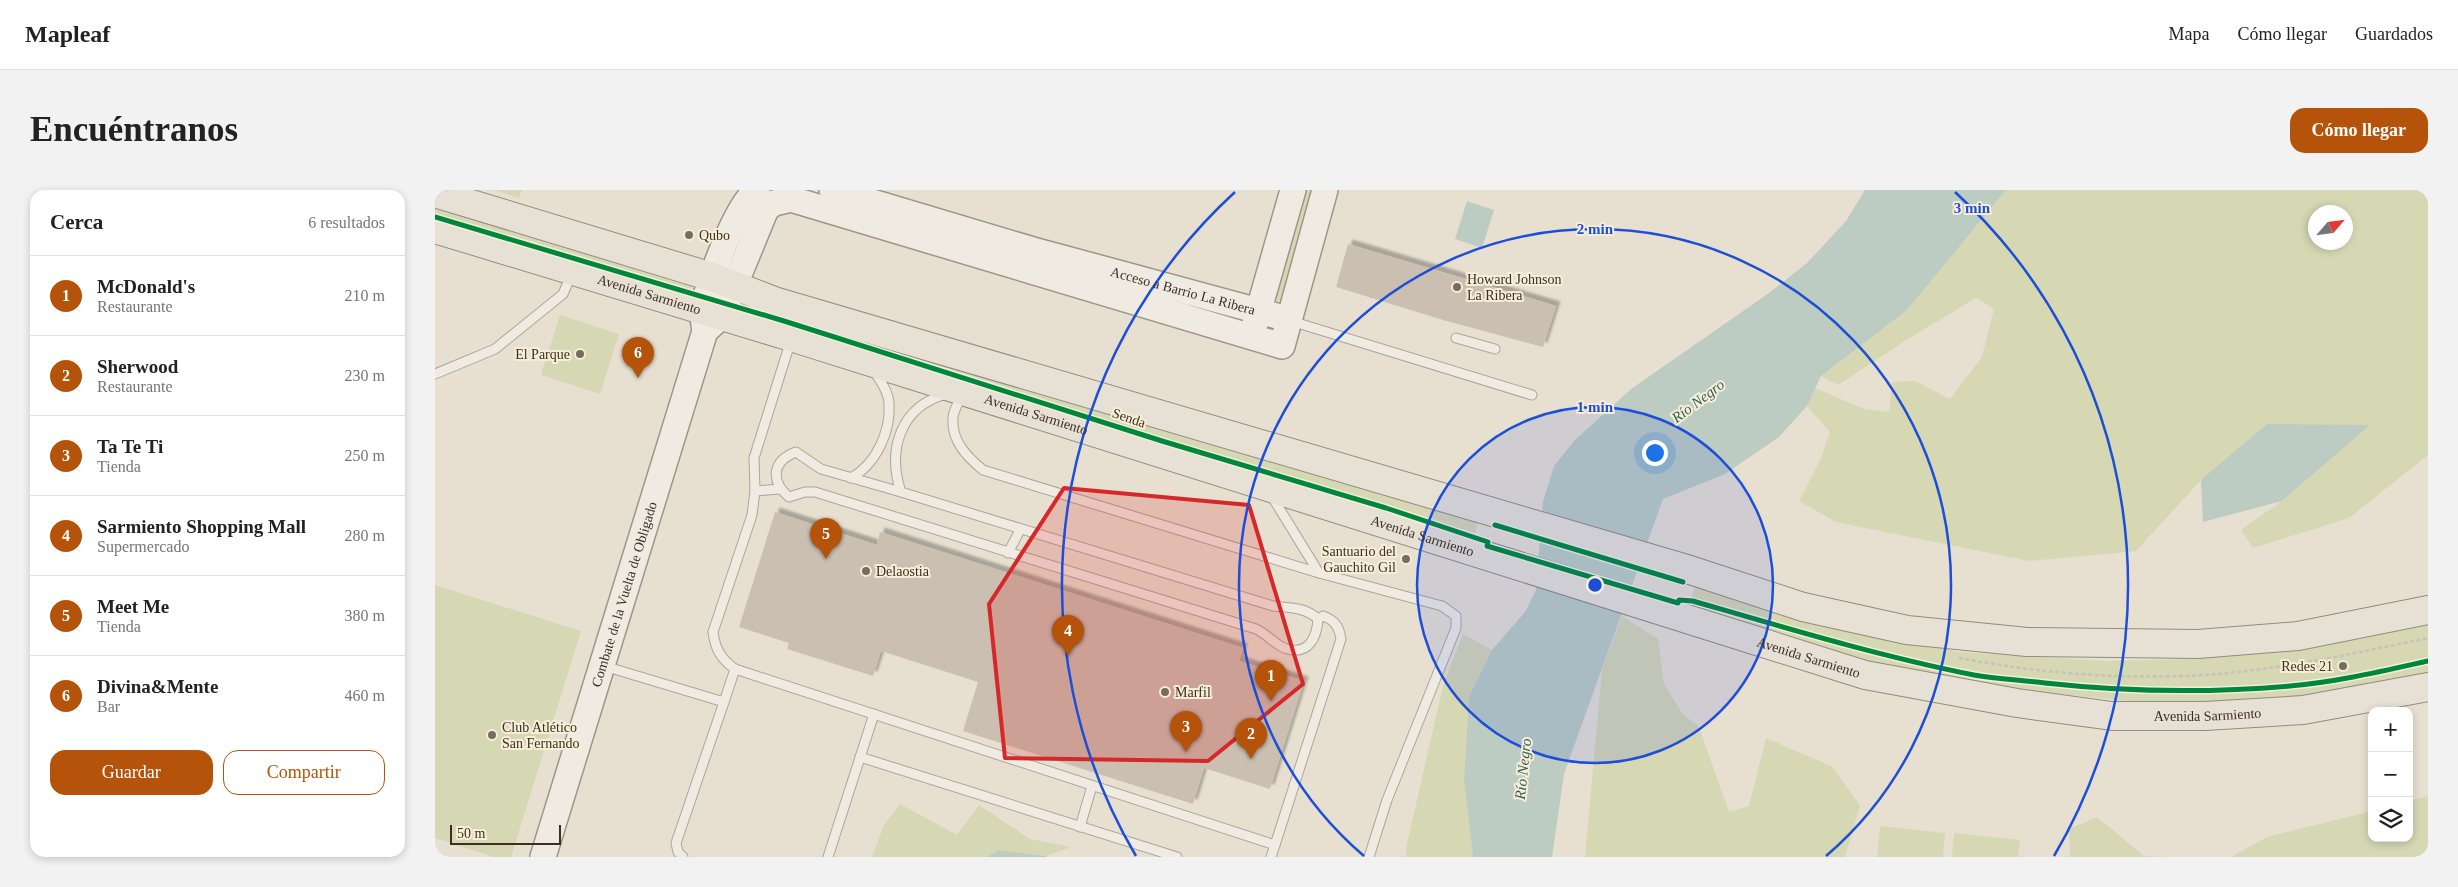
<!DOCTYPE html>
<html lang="es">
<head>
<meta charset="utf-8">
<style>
	body { margin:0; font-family:Georgia,serif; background:#f2f2f2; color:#222 }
	.controls { position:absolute; right:15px; bottom:15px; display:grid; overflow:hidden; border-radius:10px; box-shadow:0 2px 8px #0003 }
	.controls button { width:45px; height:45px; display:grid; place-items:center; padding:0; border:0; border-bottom:1px solid #e0e0e0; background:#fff; color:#222; font:25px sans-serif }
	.compass { position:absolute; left:1873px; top:15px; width:45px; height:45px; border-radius:50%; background:#fff; box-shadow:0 2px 8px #0003; rotate:62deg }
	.scale { position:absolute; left:15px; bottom:12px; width:111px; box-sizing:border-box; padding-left:5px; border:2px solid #3d2e20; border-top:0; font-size:14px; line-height:18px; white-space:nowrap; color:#3d2e20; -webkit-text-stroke:4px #f7eed8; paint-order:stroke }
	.you { position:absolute; left:1219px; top:262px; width:18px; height:18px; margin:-12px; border:4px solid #fff; border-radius:50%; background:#1a73e8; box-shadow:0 0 0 8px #1a73e833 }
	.badge { display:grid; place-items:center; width:32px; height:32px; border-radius:50%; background:#b45309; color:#fff; font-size:16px; font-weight:700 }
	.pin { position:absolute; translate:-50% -41px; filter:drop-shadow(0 1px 2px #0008) }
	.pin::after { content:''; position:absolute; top:26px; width:18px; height:15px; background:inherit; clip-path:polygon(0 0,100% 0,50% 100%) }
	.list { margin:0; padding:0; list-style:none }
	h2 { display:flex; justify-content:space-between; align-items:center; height:65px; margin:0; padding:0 20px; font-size:21px }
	h2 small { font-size:16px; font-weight:400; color:#767676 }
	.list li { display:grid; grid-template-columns:32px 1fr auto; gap:15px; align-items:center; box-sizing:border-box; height:80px; padding:0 20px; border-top:1px solid #e0e0e0 }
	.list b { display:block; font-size:19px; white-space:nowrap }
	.list p { margin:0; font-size:16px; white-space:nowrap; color:#767676 }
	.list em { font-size:16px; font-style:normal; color:#767676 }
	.actions { display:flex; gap:10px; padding:15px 20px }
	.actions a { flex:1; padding:11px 0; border:1px solid #b45309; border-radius:15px; text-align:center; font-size:18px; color:#b45309 }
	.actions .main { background:#b45309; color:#fff }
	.icon { flex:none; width:28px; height:28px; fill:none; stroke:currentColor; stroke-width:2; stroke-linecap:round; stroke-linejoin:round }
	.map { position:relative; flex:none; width:1993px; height:667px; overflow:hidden; border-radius:15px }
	header { display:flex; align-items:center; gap:30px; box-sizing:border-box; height:70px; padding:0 25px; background:#fff; border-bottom:1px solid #e0e0e0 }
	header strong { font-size:24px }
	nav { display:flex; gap:28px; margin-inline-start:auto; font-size:18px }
	.intro { display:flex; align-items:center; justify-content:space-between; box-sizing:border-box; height:120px; padding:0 30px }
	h1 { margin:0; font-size:35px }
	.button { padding:12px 22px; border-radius:15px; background:#b45309; color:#fff; font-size:18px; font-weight:700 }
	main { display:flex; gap:30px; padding:0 30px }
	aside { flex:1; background:#fff; border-radius:15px; box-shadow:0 2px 8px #0003 }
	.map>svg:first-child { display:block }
	.green { fill:#d6d7b3; fill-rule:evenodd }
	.water { fill:#bcccc2 }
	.building { fill:#cbbfb2; filter:url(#shadow) }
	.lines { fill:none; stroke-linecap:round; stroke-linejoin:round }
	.lane-casing { stroke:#ada599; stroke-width:11 }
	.secondary-casing { stroke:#9c958a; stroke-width:28 }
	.primary-casing { stroke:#928b80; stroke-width:30 }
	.path { stroke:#c8c2b9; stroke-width:2.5; stroke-dasharray:4 2.5; stroke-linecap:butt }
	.lane { stroke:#efebe3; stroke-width:9 }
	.secondary { stroke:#efebe3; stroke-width:25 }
	.primary { stroke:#e6e1d4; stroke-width:28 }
	.cycleway-casing { stroke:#f7eed8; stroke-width:8 }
	.cycleway { stroke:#00873e; stroke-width:5 }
	.marked { fill:#d62828; fill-opacity:0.2; stroke:#d62828; stroke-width:4; stroke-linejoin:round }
	.ring { fill:none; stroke:#1d4ed8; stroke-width:2.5 }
	.poi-dot { fill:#786c5e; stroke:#f7eed8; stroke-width:2 }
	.labels { text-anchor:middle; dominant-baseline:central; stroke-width:4; stroke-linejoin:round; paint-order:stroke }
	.poi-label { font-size:14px; fill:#3d2e20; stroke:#f7eed8; text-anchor:start }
	.street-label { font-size:14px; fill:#3d2e20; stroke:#f7eed8 }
	.water-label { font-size:15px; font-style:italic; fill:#2f5d5a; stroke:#f7eed8 }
	.centre { fill:#1d4ed8; stroke:#f7eed8; stroke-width:2.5 }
	.ring-label { font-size:15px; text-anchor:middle; font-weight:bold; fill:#1d4ed8; stroke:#f7eed8; stroke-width:4; stroke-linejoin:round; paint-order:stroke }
</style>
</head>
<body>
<header>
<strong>Mapleaf</strong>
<nav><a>Mapa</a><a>Cómo llegar</a><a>Guardados</a></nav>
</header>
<div class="intro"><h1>Encuéntranos</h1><a class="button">Cómo llegar</a></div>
<main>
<aside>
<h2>Cerca<small>6 resultados</small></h2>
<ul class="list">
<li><span class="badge">1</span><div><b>McDonald's</b><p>Restaurante</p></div><em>210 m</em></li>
<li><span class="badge">2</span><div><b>Sherwood</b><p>Restaurante</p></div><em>230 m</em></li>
<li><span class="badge">3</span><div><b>Ta Te Ti</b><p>Tienda</p></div><em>250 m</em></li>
<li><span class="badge">4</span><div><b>Sarmiento Shopping Mall</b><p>Supermercado</p></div><em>280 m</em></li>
<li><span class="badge">5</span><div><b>Meet Me</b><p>Tienda</p></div><em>380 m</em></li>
<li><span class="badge">6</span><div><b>Divina&amp;Mente</b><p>Bar</p></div><em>460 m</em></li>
</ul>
<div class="actions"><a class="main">Guardar</a><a>Compartir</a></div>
</aside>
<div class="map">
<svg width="1993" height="667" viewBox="0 0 1993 667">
	<defs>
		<filter id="shadow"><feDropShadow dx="4.5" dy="-4.5" stdDeviation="1" flood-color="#0004"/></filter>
	</defs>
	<rect width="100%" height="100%" fill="#e7e0d1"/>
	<g class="green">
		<polygon points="59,0 87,0 84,8"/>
		<polygon points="867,0 881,0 847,112 835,108"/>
		<path d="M 1571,0 L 1993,0 L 1993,265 L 1914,328 L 1818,358 L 1806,340 L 1847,311 L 1934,235 L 1766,290 L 1701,361 L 1594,371 L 1401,332 L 1364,311 L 1386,268 L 1395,242 L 1372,216 L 1380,198 L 1429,219 L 1454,222 L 1457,192 L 1480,191 L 1515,209 L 1547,167 L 1559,119 L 1541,108 L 1473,149 L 1403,195 L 1386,186 L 1472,120 ZM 1880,22 L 1910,22 L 1910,52 L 1880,52 Z"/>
		<polygon points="0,13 263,92 257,111 0,34"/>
		<polygon points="310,108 1044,327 1040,343 305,124"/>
		<polygon points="125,125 184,144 165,204 106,185"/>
		<polygon points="0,395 146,441 76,667 59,667 0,648"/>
		<polygon points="1260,396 1414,437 1524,462 1669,471 1763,469 1915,449 1993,435 1993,484 1846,511 1720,514 1550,496 1460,479 1254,419"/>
		<polygon points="1187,426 1223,449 1229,494 1247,523 1264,537 1294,622 1314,616 1331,548 1398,577 1425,616 1410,667 1150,667 1167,480"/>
		<polygon points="1028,444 1057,460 1034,506 1029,590 1038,667 971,667 972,654 1008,496"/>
		<polygon points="1993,606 1993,667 1796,667 1832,647 1937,621 1937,648 1974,648 1974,611"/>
		<polygon points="465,614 522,645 544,615 595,649 636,657 611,666 563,660 552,667 437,667 449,635"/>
		<polygon points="1662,627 1709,666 1732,667 1635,667 1634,639"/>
		<polygon points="1445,636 1510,643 1508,667 1442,667"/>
		<polygon points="1519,643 1585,650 1583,667 1517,667"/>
	</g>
	<g class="water">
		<polygon points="1430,0 1571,0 1472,120 1386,186 1372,216 1344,247 1290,284 1228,309 1129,584 1117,667 1038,667 1029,590 1034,506 1057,460 1090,422 1101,400 1108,312 1119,276 1139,251 1196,199 1334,103 1372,73 1411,31"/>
		<polygon points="1032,11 1059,20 1047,58 1020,49"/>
		<polygon points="1832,234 1935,235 1847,311 1768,332 1766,290"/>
		<polygon points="563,660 611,666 612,667 552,667"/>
	</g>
	<g class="building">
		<polygon points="913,54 1121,116 1108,157 1008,130 901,97"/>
		<polygon points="340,322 442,355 445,342 808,458 804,471 869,491 835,599 769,578 758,614 528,541 543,492 446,461 438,486 352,459 354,453 304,437"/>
	</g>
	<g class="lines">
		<defs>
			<g id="lane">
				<polyline points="856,131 1097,205"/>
				<polyline points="1021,148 1060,159"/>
				<polyline points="0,184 60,159 128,104 137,83"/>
				<path d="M 512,204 C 465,216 452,260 466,302 L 838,416 C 855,418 870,417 883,429"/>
				<path d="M 527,204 C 524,211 519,220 518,227 C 516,251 532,267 548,280 L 884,383"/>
				<path d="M 416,288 C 441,274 456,242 454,213 C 453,201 445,190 439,181"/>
				<polyline points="320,301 344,299"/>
				<path d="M 466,302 L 386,279 L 361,262 C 337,271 335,291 354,307 L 370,302 L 380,302 L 821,439 C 832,444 841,456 852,459 C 874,465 882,447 883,429"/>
				<polyline points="836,305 884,383 1007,416 1021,426 1021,438 952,610 934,667"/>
				<polyline points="573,363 585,340"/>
				<path d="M 169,476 L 289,512 L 300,479 L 840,655 L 906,449 C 904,437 900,430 888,426 L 883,429"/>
				<path d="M 300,479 C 286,469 280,459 278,442 L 317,325 L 320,301 L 319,268 L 356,150"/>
				<polyline points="425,567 742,667"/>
				<polyline points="645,637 657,596"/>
				<polyline points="248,667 243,662 241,653 289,512"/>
				<polyline points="393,667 439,524"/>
				<polyline points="836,667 840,655"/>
			</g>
			<g id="secondary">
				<path id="s1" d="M 397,0 L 598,60 L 853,129"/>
				<polyline points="819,137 858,0"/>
				<polyline points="270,141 287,126 331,19 339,13 356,9 847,156 890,0"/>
				<path id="s2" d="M 108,667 L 270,141 C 269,134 267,125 268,118 C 274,91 301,15 322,0"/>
			</g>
			<g id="primary">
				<polyline points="0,3 277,87 342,112 1255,380 1368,417 1472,440 1592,452 1763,454 1863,446 1993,420"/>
				<path id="s3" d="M 0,39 L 356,147 L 1430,485 L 1582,513 L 1677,526 L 1770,526 L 1868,520 L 1993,497"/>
			</g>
		</defs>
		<use href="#lane" class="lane-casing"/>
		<use href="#secondary" class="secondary-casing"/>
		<use href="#primary" class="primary-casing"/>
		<path class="path" d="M 1524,468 C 1614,485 1711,492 1803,482 C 1867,475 1930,461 1993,448"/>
		<use href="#lane" class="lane"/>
		<use href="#secondary" class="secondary"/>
		<use href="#primary" class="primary"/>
		<defs>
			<g id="cycleway">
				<path d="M 0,27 L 349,131 L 727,251 L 951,318 L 1053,352 L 1052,356 L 1243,413 L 1244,410 L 1258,411 C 1351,438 1444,466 1539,485 C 1562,489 1587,490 1610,493 C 1692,502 1774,503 1855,496 C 1902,492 1948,481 1993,471"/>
				<polyline points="1060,335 1248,392"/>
			</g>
		</defs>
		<use href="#cycleway" class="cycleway-casing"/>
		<use href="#cycleway" class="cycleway"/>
	</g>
	<path class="marked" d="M 629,298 L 814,315 L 868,494 L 773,571 L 570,568 L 554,414 Z"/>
	<circle cx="1160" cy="395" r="178" fill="#1d4ed8" fill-opacity=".12"/>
	<g class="ring">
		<circle cx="1160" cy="395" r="178"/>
		<path d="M929 666A356 356 0 1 1 1391 666"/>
		<path d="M701 666A533 533 0 0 1 800 2M1520 2A533 533 0 0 1 1619 666"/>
	</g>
	<g class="poi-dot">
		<circle cx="254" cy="45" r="5"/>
		<circle cx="1022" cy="97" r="5"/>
		<circle cx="145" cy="164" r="5"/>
		<circle cx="971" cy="369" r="5"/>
		<circle cx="431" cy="381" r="5"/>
		<circle cx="1908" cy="476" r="5"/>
		<circle cx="730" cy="502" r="5"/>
		<circle cx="57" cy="545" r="5"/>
	</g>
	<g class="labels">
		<g class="poi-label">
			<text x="264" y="45">Qubo</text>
			<text x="1032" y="89">Howard Johnson<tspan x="1032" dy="16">La Ribera</tspan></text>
			<text x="135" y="164" text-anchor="end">El Parque</text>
			<text x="961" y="361" text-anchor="end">Santuario del<tspan x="961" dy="16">Gauchito Gil</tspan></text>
			<text x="441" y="381">Delaostia</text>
			<text x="1898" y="476" text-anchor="end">Redes 21</text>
			<text x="740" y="502">Marfil</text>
			<text x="67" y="537">Club Atlético<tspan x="67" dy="16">San Fernando</tspan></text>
		</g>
		<g class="street-label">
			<text stroke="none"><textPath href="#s1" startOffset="365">Acceso a Barrio La Ribera</textPath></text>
			<text stroke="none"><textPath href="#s3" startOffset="224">Avenida Sarmiento</textPath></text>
			<text stroke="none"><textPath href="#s3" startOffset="629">Avenida Sarmiento</textPath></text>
			<text transform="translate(694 228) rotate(19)">Senda</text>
			<text stroke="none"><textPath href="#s3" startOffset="1034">Avenida Sarmiento</textPath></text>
			<text stroke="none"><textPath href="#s2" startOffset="275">Combate de la Vuelta de Obligado</textPath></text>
			<text stroke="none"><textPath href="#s3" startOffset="1439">Avenida Sarmiento</textPath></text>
			<text stroke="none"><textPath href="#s3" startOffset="1844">Avenida Sarmiento</textPath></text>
		</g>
		<g class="water-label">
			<text transform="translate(1263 211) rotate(-37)">Río Negro</text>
			<text transform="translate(1088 579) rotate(-84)">Río Negro</text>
		</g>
	</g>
	<circle cx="1160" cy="395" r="8" class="centre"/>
	<g class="ring-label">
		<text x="1537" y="23">3 min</text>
		<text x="1160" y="44">2 min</text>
		<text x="1160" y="222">1 min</text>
	</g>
</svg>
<div class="controls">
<button>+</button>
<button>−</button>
<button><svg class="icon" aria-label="layers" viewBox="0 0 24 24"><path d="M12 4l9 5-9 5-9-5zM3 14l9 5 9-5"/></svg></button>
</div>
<svg class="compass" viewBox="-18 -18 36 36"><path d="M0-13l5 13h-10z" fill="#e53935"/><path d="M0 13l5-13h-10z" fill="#767676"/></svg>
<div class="scale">50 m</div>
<div class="you"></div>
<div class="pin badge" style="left:836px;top:511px">1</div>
<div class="pin badge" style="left:816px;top:569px">2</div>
<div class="pin badge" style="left:751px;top:562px">3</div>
<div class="pin badge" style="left:633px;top:466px">4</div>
<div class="pin badge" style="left:391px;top:369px">5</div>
<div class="pin badge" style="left:203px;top:188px">6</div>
</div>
</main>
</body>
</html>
